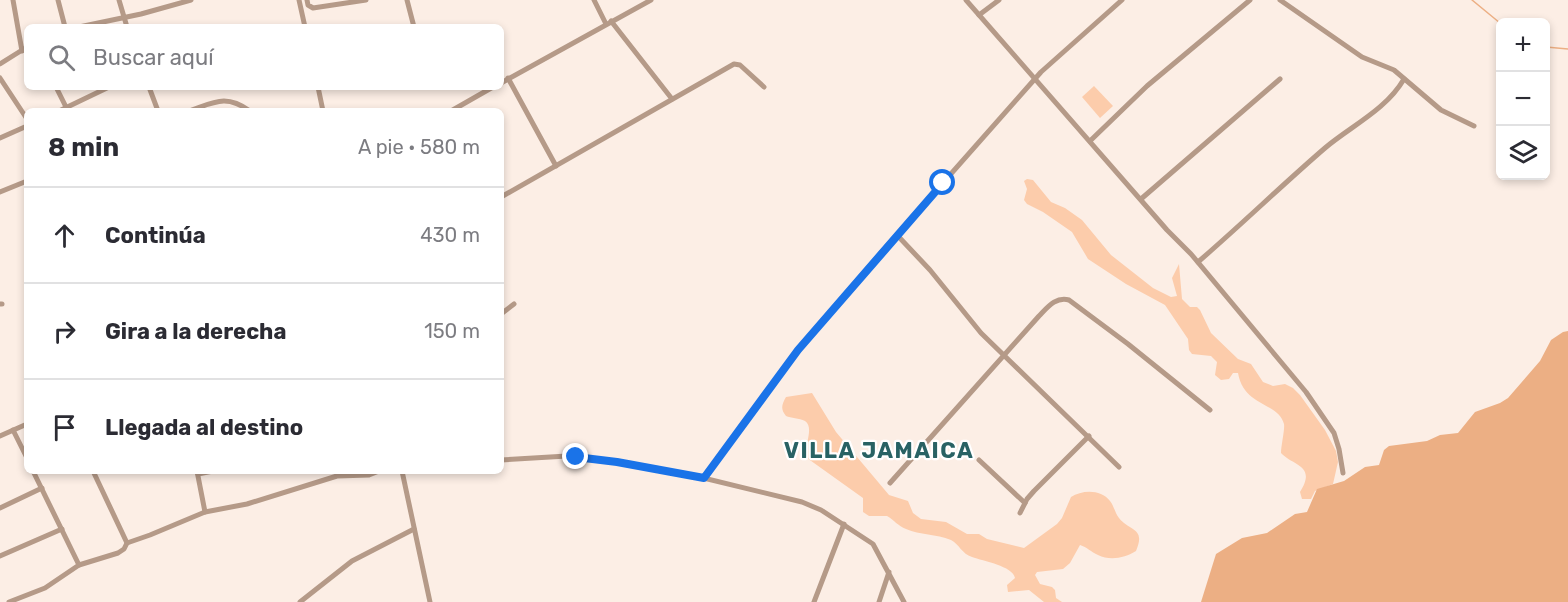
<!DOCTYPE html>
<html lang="es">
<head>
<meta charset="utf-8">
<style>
	body { margin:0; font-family:Rubik,sans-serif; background:#f7f7f7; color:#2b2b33 }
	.controls { position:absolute; right:18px; top:18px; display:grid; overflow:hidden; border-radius:9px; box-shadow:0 3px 9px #0003 }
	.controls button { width:54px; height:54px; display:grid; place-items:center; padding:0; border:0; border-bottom:2px solid #e1e1e2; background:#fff; color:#2b2b33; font:30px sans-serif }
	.stop { position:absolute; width:18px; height:18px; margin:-14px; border:4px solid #1a73e8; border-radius:50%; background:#fff }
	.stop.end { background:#1a73e8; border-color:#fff; box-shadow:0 2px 6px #0008 }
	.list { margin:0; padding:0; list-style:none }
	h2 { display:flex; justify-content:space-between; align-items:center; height:78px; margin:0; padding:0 24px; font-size:26px }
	h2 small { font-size:20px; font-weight:400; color:#7c7c81 }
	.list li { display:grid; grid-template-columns:39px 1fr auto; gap:18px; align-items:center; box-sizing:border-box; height:96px; padding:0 24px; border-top:2px solid #e1e1e2 }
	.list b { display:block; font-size:22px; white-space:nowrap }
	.list em { font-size:20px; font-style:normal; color:#7c7c81 }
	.icon { flex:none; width:33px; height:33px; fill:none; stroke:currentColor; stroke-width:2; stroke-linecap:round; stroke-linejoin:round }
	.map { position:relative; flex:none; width:1568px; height:602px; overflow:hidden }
	.search { position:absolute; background:#fff; box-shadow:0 3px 9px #0003; left:24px; top:24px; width:480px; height:66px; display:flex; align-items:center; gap:15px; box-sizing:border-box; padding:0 21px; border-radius:9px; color:#7c7c81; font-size:22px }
	.panel { position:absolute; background:#fff; box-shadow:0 3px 9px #0003; left:24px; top:108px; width:480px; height:366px; border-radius:9px }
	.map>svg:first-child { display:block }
	.green { fill:#fcccab }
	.water { fill:#ecaf84 }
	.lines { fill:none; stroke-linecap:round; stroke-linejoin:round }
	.stream { stroke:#ecaf84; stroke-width:1.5 }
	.minor { stroke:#b59a88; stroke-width:5 }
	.route { stroke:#1a73e8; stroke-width:8 }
	.labels { text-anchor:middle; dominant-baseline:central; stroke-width:4.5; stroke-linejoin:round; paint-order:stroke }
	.district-label { font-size:22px; font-weight:bold; letter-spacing:1.5px; fill:#286264; stroke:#fff }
</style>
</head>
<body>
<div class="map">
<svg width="1568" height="602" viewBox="0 0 1568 602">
	<rect width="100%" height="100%" fill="#fceee5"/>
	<g class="green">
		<polygon points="1094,86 1113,106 1100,118 1082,97"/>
		<path d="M 1027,179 L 1033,180 L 1051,202 L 1065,208 L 1082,220 L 1111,255 L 1153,288 L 1171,297 L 1177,296 L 1172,278 L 1179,264 L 1182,299 L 1190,307 L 1197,307 L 1200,310 L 1211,333 L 1238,359 L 1251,364 L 1263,382 L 1273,386 L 1285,384 L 1293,388 L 1300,395 L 1325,430 L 1336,451 L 1338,462 L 1333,484 L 1315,491 L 1311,499 L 1302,499 L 1300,492 C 1317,465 1293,466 1281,453 C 1281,446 1285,429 1284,424 C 1278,402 1244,407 1238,373 L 1233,373 L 1229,379 L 1221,380 L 1215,375 L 1217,362 L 1211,356 L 1192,354 L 1189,350 L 1188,339 L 1165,305 L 1126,284 L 1088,259 L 1072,232 L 1043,212 L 1027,204 L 1024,200 L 1027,189 L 1024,181 Z"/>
		<path d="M 812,393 L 836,432 L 889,495 L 908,501 L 913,513 L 921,519 L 946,522 L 967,534 L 979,534 L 987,539 L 1024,548 L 1057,524 L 1062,518 L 1071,497 C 1082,490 1101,489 1110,501 C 1114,506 1115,513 1119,518 C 1130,532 1146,527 1136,551 C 1125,558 1110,561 1098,555 C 1091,552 1087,547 1080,545 L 1070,563 L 1063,569 L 1037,572 L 1035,575 L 1040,584 L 1052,587 L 1055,590 L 1056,598 L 1062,602 L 1044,602 L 1029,590 L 1008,592 L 1007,585 L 1015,578 C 1013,566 983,561 972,557 C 962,554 959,544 951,540 C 936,534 920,535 906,529 C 898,526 894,520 887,516 L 869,516 L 863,512 L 863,498 L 807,458 C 803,446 815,428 805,421 C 799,418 791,418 786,416 C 780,409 782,404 786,397 Z"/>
	</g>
	<polygon class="water" points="1568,331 1568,602 1201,602 1216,554 1242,538 1267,533 1295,514 1307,512 1317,489 1344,481 1365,467 1379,465 1384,450 1389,446 1427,441 1440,435 1458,433 1475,412 1500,403 1508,398 1540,361 1551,340 1563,332"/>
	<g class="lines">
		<g class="stream">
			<polyline points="1472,0 1500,23"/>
			<polyline points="1546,47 1568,49"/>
		</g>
		<g class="minor">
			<polyline points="13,0 22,51"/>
			<polyline points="58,0 65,27"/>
			<polyline points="119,0 127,27"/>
			<polyline points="299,0 305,27"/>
			<polyline points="307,0 308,5 313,8 366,0"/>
			<polyline points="407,0 414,27"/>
			<polyline points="594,0 606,24"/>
			<polyline points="966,0 1167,230 1191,254 1306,392 1334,433 1339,449 1343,473"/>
			<polyline points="1280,0 1362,57 1394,70 1441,110 1474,126"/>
			<polyline points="979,15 999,0"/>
			<polyline points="611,21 672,99"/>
			<polyline points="79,27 141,14 191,0"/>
			<polyline points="0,64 27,47"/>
			<polyline points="0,78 27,119"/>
			<polyline points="508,78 556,166"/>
			<polyline points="501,83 651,0"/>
			<polyline points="56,87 68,111"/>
			<polyline points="149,87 158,111"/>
			<polyline points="318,87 323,111"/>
			<polyline points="59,111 109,87"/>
			<path d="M 189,111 C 215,102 226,94 250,111"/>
			<polyline points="451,111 493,87"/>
			<polyline points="0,138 27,126"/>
			<polyline points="1090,141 1147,86 1250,0"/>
			<polyline points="0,192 27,181"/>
			<polyline points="501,197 734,64 740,65 764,87"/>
			<polyline points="1141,199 1280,79"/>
			<polyline points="897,235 930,270 981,333 1119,467"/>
			<path d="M 1198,262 C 1241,225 1282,185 1325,148 C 1351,126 1386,110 1404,79"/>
			<polyline points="0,304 2,304"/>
			<polyline points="501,314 514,304"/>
			<polyline points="13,430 27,458"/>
			<polyline points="0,436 27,424"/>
			<polyline points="501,460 567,456 617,462 687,474 802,502 821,510 873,544 904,602"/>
			<polyline points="979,460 1025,503"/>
			<polyline points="33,471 79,565"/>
			<polyline points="93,471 127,543"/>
			<polyline points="197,471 205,512"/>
			<polyline points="402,471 430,602"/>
			<polyline points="198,474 213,471"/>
			<polyline points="704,478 798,350 881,253 1041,72 1122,0"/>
			<path d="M 890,483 L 1039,316 C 1047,308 1056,296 1069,300 L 1128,344 L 1210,410"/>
			<polyline points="0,508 42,488"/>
			<polyline points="1020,513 1027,499 1034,491 1089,436"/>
			<polyline points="0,556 62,529"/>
			<polyline points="9,602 45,588 79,565 118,553 124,549 127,543 150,535 205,512 247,504 337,476 369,475 379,471"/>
			<polyline points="300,602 352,561 414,529"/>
			<polyline points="814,602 844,524"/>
			<polyline points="879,602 889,572"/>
		</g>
	</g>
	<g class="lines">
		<polyline class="route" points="576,457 617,462 704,478 798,350 943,183"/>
	</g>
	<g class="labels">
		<g class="district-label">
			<text x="879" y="450">VILLA JAMAICA</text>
		</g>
	</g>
</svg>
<div class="controls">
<button>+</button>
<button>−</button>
<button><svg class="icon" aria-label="layers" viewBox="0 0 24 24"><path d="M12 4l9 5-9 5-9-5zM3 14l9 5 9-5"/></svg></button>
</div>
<div class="stop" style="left:943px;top:183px"></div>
<div class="stop end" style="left:576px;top:457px"></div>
<div class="search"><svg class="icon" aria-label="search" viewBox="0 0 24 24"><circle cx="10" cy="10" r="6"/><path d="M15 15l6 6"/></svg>Buscar aquí</div>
<section class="panel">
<h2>8 min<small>A pie · 580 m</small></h2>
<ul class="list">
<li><svg class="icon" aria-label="ahead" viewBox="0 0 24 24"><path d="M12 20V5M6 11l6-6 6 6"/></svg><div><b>Continúa</b></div><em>430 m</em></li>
<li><svg class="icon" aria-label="right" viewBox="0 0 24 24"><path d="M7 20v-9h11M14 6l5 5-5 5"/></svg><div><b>Gira a la derecha</b></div><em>150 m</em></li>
<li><svg class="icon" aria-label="arrive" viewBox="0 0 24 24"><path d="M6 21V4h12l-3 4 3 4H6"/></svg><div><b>Llegada al destino</b></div></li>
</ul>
</section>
</div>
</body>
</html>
